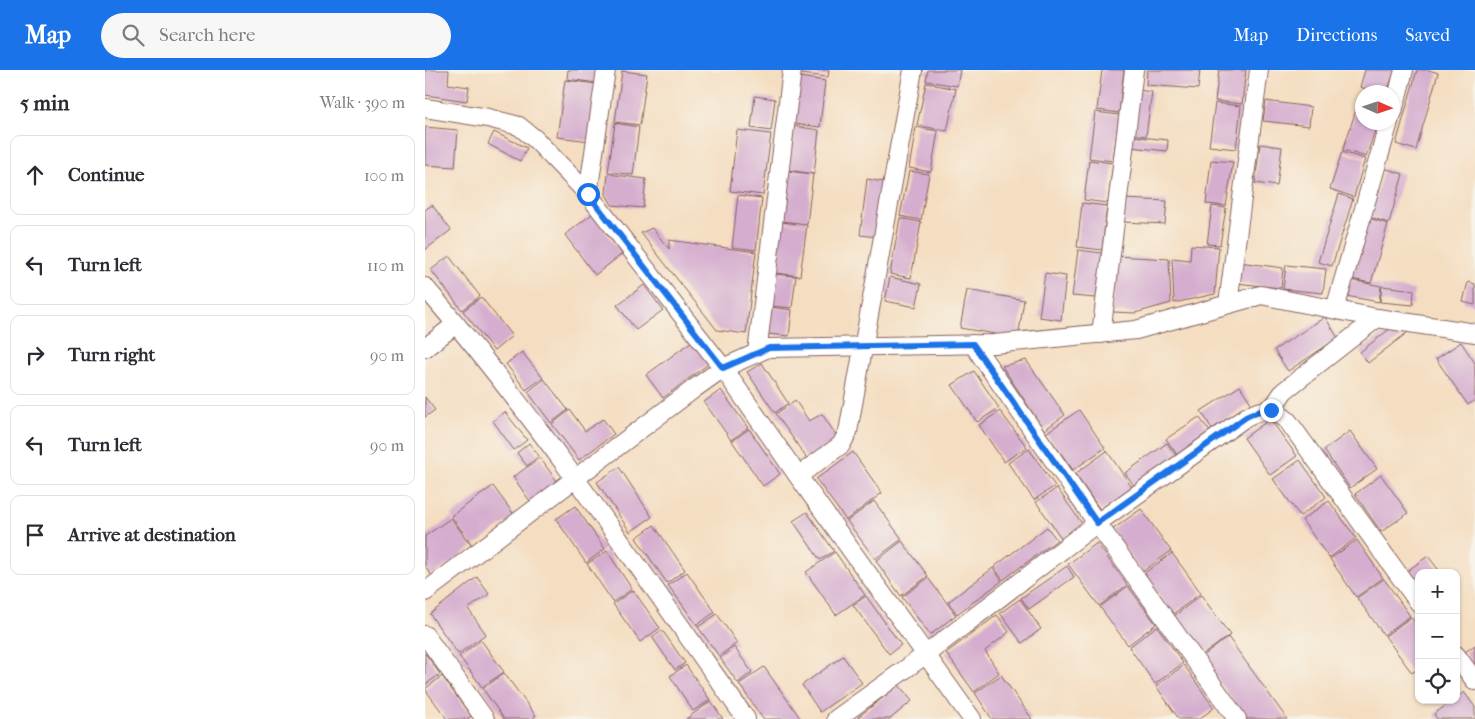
<!DOCTYPE html>
<html lang="en">
<head>
<meta charset="utf-8">
<style>
	body { margin:0; font-family:"IM FELL French Canon",serif; background:#f7f7f7; color:#2b2b33 }
	.controls { position:absolute; right:15px; bottom:15px; display:grid; overflow:hidden; border-radius:10px; box-shadow:0 1px 4px #0004 }
	.controls button { width:45px; height:45px; display:grid; place-items:center; padding:0; border:0; border-bottom:1px solid #e1e1e2; background:#fff; color:#2b2b33; font:25px sans-serif }
	.compass { position:absolute; left:930px; top:15px; width:45px; height:45px; border-radius:50%; background:#fff; box-shadow:0 1px 4px #0004; rotate:93deg }
	.stop { position:absolute; width:15px; height:15px; margin:-11px; border:4px solid #1a73e8; border-radius:50%; background:#fff }
	.stop.end { background:#1a73e8; border-color:#fff; box-shadow:0 1px 5px #0008 }
	.list { margin:0; padding:0; list-style:none }
	h2 { display:flex; justify-content:space-between; align-items:center; height:65px; margin:0; padding:0 20px; font-size:21px }
	h2 small { font-size:16px; font-weight:400; color:#7c7c81 }
	.list li { display:grid; grid-template-columns:32px 1fr auto; gap:15px; align-items:center; box-sizing:border-box; height:80px; margin:0 10px 10px; padding:0 10px; border:1px solid #e1e1e2; border-radius:10px }
	.list b { display:block; font-size:19px; white-space:nowrap }
	.list em { font-size:16px; font-style:normal; color:#7c7c81 }
	.icon { flex:none; width:28px; height:28px; fill:none; stroke:currentColor; stroke-width:2; stroke-linecap:round; stroke-linejoin:round }
	.map { position:relative; flex:none; width:1050px; height:649px; overflow:hidden }
	header { display:flex; align-items:center; gap:30px; box-sizing:border-box; height:70px; padding:0 25px; background:#1a73e8; color:#fff }
	header strong { font-size:24px }
	nav { display:flex; gap:28px; margin-inline-start:auto; font-size:18px }
	.search { width:350px; height:45px; background:#f7f7f7; display:flex; align-items:center; gap:12px; box-sizing:border-box; padding:0 18px; border-radius:28px; color:#7c7c81; font-size:19px }
	main { display:flex }
	aside { flex:1; background:#fff }
	.map>svg:first-child { display:block }
	.building { fill:#d5aecf }
	.lines { fill:none; stroke-linecap:round; stroke-linejoin:round }
	.minor-casing { stroke:#86625f; stroke-width:20 }
	.minor { stroke:#fff; stroke-width:18 }
	.route { stroke:#1a73e8; stroke-width:6 }
</style>
</head>
<body>
<header>
<strong>Map</strong>
<div class="search"><svg class="icon" aria-label="search" viewBox="0 0 24 24"><circle cx="10" cy="10" r="6"/><path d="M15 15l6 6"/></svg>Search here</div>
<nav><a>Map</a><a>Directions</a><a>Saved</a></nav>
</header>
<main>
<aside>
<h2>5 min<small>Walk · 390 m</small></h2>
<ul class="list">
<li><svg class="icon" aria-label="ahead" viewBox="0 0 24 24"><path d="M12 20V5M6 11l6-6 6 6"/></svg><div><b>Continue</b></div><em>100 m</em></li>
<li><svg class="icon" aria-label="left" viewBox="0 0 24 24"><path d="M17 20v-9H6M10 6l-5 5 5 5"/></svg><div><b>Turn left</b></div><em>110 m</em></li>
<li><svg class="icon" aria-label="right" viewBox="0 0 24 24"><path d="M7 20v-9h11M14 6l5 5-5 5"/></svg><div><b>Turn right</b></div><em>90 m</em></li>
<li><svg class="icon" aria-label="left" viewBox="0 0 24 24"><path d="M17 20v-9H6M10 6l-5 5 5 5"/></svg><div><b>Turn left</b></div><em>90 m</em></li>
<li><svg class="icon" aria-label="arrive" viewBox="0 0 24 24"><path d="M6 21V4h12l-3 4 3 4H6"/></svg><div><b>Arrive at destination</b></div></li>
</ul>
</aside>
<div class="map">
<svg width="1050" height="649" viewBox="0 0 1050 649">
	<rect width="100%" height="100%" fill="#f7f3e8"/>
	<filter id="ink" filterUnits="userSpaceOnUse"><feTurbulence type="fractalNoise" baseFrequency=".02" numOctaves="2"/><feDisplacementMap in="SourceGraphic" scale="10" xChannelSelector="R" yChannelSelector="G"/><feConvolveMatrix kernelMatrix="1 2 1 2 8 2 1 2 1" color-interpolation-filters="sRGB"/></filter>
	<filter id="wash" filterUnits="userSpaceOnUse"><feTurbulence type="fractalNoise" baseFrequency=".0096" numOctaves="4" result="noise"/><feDisplacementMap in="SourceGraphic" scale="20" xChannelSelector="R" yChannelSelector="G"/><feGaussianBlur stdDeviation="1.12" result="paint"/><feColorMatrix in="noise" values="0 0 0 0 0 0 0 0 0 0 0 0 0 0 0 0 0 1.4 0 .05"/><feComposite in="paint" operator="in"/></filter>
	<g filter="url(#wash)">
		<rect width="100%" height="100%" fill="#f4ddc0"/>
		<g id="blocks">
			<g class="building">
				<polygon points="0,0 24,0 23,14 44,17 42,31 0,25"/>
				<polygon points="143,0 175,0 173,13 142,9"/>
				<polygon points="377,0 404,0 403,7 376,4"/>
				<polygon points="503,0 535,0 532,16 501,11"/>
				<polygon points="677,0 699,0 694,43 672,40"/>
				<polygon points="722,0 775,0 773,19 721,15"/>
				<polygon points="794,0 821,0 817,34 790,31"/>
				<polygon points="940,0 970,0 962,22 951,22 935,17"/>
				<polygon points="992,0 1004,0 1013,3 991,80 971,74"/>
				<polygon points="197,1 222,4 215,55 190,52"/>
				<polygon points="375,7 400,11 395,57 369,54"/>
				<polygon points="140,10 172,14 165,71 132,67"/>
				<polygon points="501,13 531,19 522,61 492,55"/>
				<polygon points="713,20 727,22 721,66 707,64"/>
				<polygon points="330,26 350,29 346,61 326,58"/>
				<polygon points="841,31 886,37 884,56 838,51"/>
				<polygon points="790,33 816,36 811,79 784,76"/>
				<polygon points="931,40 938,42 938,52 953,52 941,87 918,80"/>
				<polygon points="670,42 694,45 688,91 664,88"/>
				<polygon points="190,53 214,57 208,105 183,102"/>
				<polygon points="369,56 394,60 389,104 363,100"/>
				<polygon points="0,57 33,60 30,97 0,95"/>
				<polygon points="491,57 513,61 506,102 484,98"/>
				<polygon points="312,60 346,64 338,125 305,121"/>
				<polygon points="69,62 102,78 95,91 63,74"/>
				<polygon points="707,66 743,70 742,81 706,77"/>
				<polygon points="835,74 857,77 852,116 830,113"/>
				<polygon points="917,82 940,89 929,127 905,119"/>
				<polygon points="664,90 688,93 683,133 659,130"/>
				<polygon points="786,90 808,92 801,136 781,134"/>
				<polygon points="959,98 978,104 964,153 945,147"/>
				<polygon points="363,101 388,104 382,154 357,151"/>
				<polygon points="484,101 504,104 496,150 475,146"/>
				<polygon points="183,104 221,109 218,138 187,135 181,124"/>
				<polygon points="442,109 459,112 452,167 435,165"/>
				<polygon points="914,124 928,129 907,196 893,192"/>
				<polygon points="313,125 337,128 331,180 307,177"/>
				<polygon points="699,129 742,131 740,154 698,152"/>
				<polygon points="657,133 682,136 677,180 652,177"/>
				<polygon points="7,135 26,160 0,180 0,140"/>
				<polygon points="787,136 801,138 795,175 782,174"/>
				<polygon points="167,144 197,184 170,205 140,165"/>
				<polygon points="475,148 496,152 486,208 465,204"/>
				<polygon points="944,148 963,154 946,213 926,209"/>
				<polygon points="356,152 382,155 375,206 350,203"/>
				<polygon points="227,158 244,179 244,170 331,182 321,264 292,260 216,163"/>
				<polygon points="766,175 794,177 790,224 749,233 747,188 765,190"/>
				<polygon points="653,180 677,183 671,228 647,226"/>
				<polygon points="24,186 55,226 37,240 6,200"/>
				<polygon points="691,186 744,189 746,233 710,243 688,242"/>
				<polygon points="814,192 858,198 856,218 811,213"/>
				<polygon points="861,195 901,199 898,223 858,219"/>
				<polygon points="620,203 641,206 636,250 614,247"/>
				<polygon points="350,204 371,206 367,238 346,236"/>
				<polygon points="465,207 496,214 491,237 460,231"/>
				<polygon points="926,210 956,216 954,232 921,226"/>
				<polygon points="1043,212 1050,214 1050,235 1038,232"/>
				<polygon points="219,215 238,240 211,260 192,235"/>
				<polygon points="957,216 989,220 988,235 955,232"/>
				<polygon points="542,220 599,230 593,268 535,258"/>
				<polygon points="56,227 87,266 69,281 38,241"/>
				<polygon points="345,237 367,240 364,266 342,264"/>
				<polygon points="900,247 913,268 863,301 849,280"/>
				<polygon points="966,258 983,262 943,293 935,282"/>
				<polygon points="270,269 286,292 238,328 221,305"/>
				<polygon points="1036,272 1050,293 1050,330 1043,335 1011,289"/>
				<polygon points="97,282 118,308 101,320 81,294"/>
				<polygon points="601,290 640,345 619,360 577,296"/>
				<polygon points="337,293 363,333 350,343 322,302"/>
				<polygon points="549,301 574,338 552,352 527,315"/>
				<polygon points="119,309 143,340 126,353 103,322"/>
				<polygon points="815,316 826,333 787,359 776,341"/>
				<polygon points="296,320 323,358 306,370 279,332"/>
				<polygon points="0,327 10,340 0,347"/>
				<polygon points="370,330 384,351 397,344 413,368 383,390 351,344"/>
				<polygon points="145,340 160,361 178,349 189,364 154,390 127,354"/>
				<polygon points="654,340 680,378 648,400 621,363"/>
				<polygon points="575,341 602,377 579,392 554,355"/>
				<polygon points="80,342 102,370 89,380 68,351"/>
				<polygon points="774,347 786,363 753,386 741,369"/>
				<polygon points="845,349 872,386 845,405 819,368"/>
				<polygon points="324,359 355,404 338,416 307,371"/>
				<polygon points="925,361 952,399 925,418 899,380"/>
				<polygon points="104,373 114,386 102,396 92,383"/>
				<polygon points="742,373 752,387 710,417 700,403"/>
				<polygon points="604,379 630,416 609,430 583,393"/>
				<polygon points="682,381 708,419 676,441 650,404"/>
				<polygon points="428,382 457,423 421,450 391,409"/>
				<polygon points="115,388 134,414 107,434 88,407"/>
				<polygon points="875,390 901,427 875,446 848,409"/>
				<polygon points="194,397 227,447 205,462 172,412"/>
				<polygon points="956,405 983,443 956,462 930,424"/>
				<polygon points="68,416 90,446 48,476 26,446"/>
				<polygon points="632,418 658,455 637,469 611,432"/>
				<polygon points="449,431 477,469 450,489 422,451"/>
				<polygon points="904,431 931,468 904,488 877,450"/>
				<polygon points="150,436 180,479 161,493 131,449"/>
				<polygon points="716,439 746,481 717,502 687,460"/>
				<polygon points="382,442 409,481 395,490 368,451"/>
				<polygon points="26,448 47,477 7,506 0,496 0,466"/>
				<polygon points="229,455 260,500 242,513 211,468"/>
				<polygon points="622,457 632,470 578,510 569,497"/>
				<polygon points="932,470 958,508 931,527 905,489"/>
				<polygon points="477,471 503,506 476,526 451,491"/>
				<polygon points="672,473 702,515 674,536 643,494"/>
				<polygon points="182,481 207,519 188,532 162,494"/>
				<polygon points="410,482 440,525 411,545 381,502"/>
				<polygon points="747,483 776,523 748,544 718,504"/>
				<polygon points="1003,486 1016,503 994,503 994,518 982,501"/>
				<polygon points="642,496 649,507 604,539 596,528"/>
				<polygon points="568,498 577,511 532,544 523,532"/>
				<polygon points="262,502 290,542 272,555 243,515"/>
				<polygon points="52,507 64,524 43,539 61,564 33,584 5,544"/>
				<polygon points="503,508 531,545 505,565 477,527"/>
				<polygon points="959,509 985,546 959,565 932,528"/>
				<polygon points="703,516 731,554 703,575 675,537"/>
				<polygon points="208,520 235,558 215,572 188,534"/>
				<polygon points="776,525 805,565 776,586 749,546"/>
				<polygon points="441,526 476,575 464,584 428,535"/>
				<polygon points="595,529 616,559 597,573 575,543"/>
				<polygon points="292,544 312,573 294,586 273,557"/>
				<polygon points="572,545 584,562 560,581 574,603 549,622 521,583"/>
				<polygon points="986,547 994,558 994,598 987,603 960,566"/>
				<polygon points="732,556 758,593 730,614 704,577"/>
				<polygon points="237,560 260,593 250,600 227,567"/>
				<polygon points="803,567 862,649 821,649 777,587"/>
				<polygon points="56,570 79,602 57,617 34,586"/>
				<polygon points="1050,575 1050,598 1040,582"/>
				<polygon points="309,577 327,602 313,613 295,588"/>
				<polygon points="0,583 15,604 0,615"/>
				<polygon points="418,586 437,613 395,642 377,615"/>
				<polygon points="261,595 285,630 268,641 245,606"/>
				<polygon points="759,595 789,638 774,649 754,649 731,616"/>
				<polygon points="339,597 376,649 338,649 314,614"/>
				<polygon points="79,603 111,646 107,649 79,649 58,619"/>
				<polygon points="576,605 607,649 567,649 550,623"/>
				<polygon points="17,606 46,646 42,649 22,649 0,619"/>
				<polygon points="474,615 487,631 465,649 434,649 433,647"/>
				<polygon points="1039,622 1050,637 1050,649 1012,649 1009,644 1028,630 1031,630 1031,628"/>
				<polygon points="286,631 298,649 261,649"/>
			</g>
		</g>
	</g>
	<g filter="url(#ink)">
		<use href="#blocks" fill-opacity="0" stroke="#86625f" stroke-width="1"/>
		<g class="lines">
			<defs>
				<g id="minor">
					<polyline points="0,38 63,48 94,56 110,69 163,124 298,298 373,406 547,649"/>
					<polyline points="968,42 979,0"/>
					<polyline points="163,124 181,0"/>
					<path d="M 0,217 C 116,353 217,502 321,649"/>
					<polyline points="803,234 834,0"/>
					<polyline points="910,239 964,52"/>
					<polyline points="676,264 709,0"/>
					<polyline points="548,274 672,453 812,649"/>
					<polyline points="0,278 31,254"/>
					<polyline points="332,283 367,0"/>
					<polyline points="846,340 859,321 952,248"/>
					<polyline points="373,406 416,375 423,362 488,0"/>
					<polyline points="0,522 270,318 298,298 343,278 569,274 711,260 836,225 952,248 1050,263"/>
					<polyline points="0,565 60,649"/>
					<polyline points="1031,585 1050,611"/>
					<path d="M 411,649 L 500,585 L 672,453 L 821,347 C 839,338 848,337 863,351 L 994,533"/>
				</g>
			</defs>
			<use href="#minor" class="minor-casing"/>
			<use href="#minor" class="minor"/>
		</g>
	</g>
	<g class="lines" filter="url(#ink)">
		<polyline class="route" points="163,124 298,298 344,278 548,274 672,453 821,347 836,340 846,340"/>
	</g>
</svg>
<div class="controls">
<button>+</button>
<button>−</button>
<button><svg class="icon" aria-label="locate" viewBox="0 0 24 24"><circle cx="12" cy="12" r="6"/><path d="M12 2v4M12 18v4M2 12h4M18 12h4"/></svg></button>
</div>
<svg class="compass" viewBox="-18 -18 36 36"><path d="M0-13l5 13h-10z" fill="#e53935"/><path d="M0 13l5-13h-10z" fill="#7c7c81"/></svg>
<div class="stop" style="left:163px;top:124px"></div>
<div class="stop end" style="left:846px;top:340px"></div>
</div>
</main>
</body>
</html>
